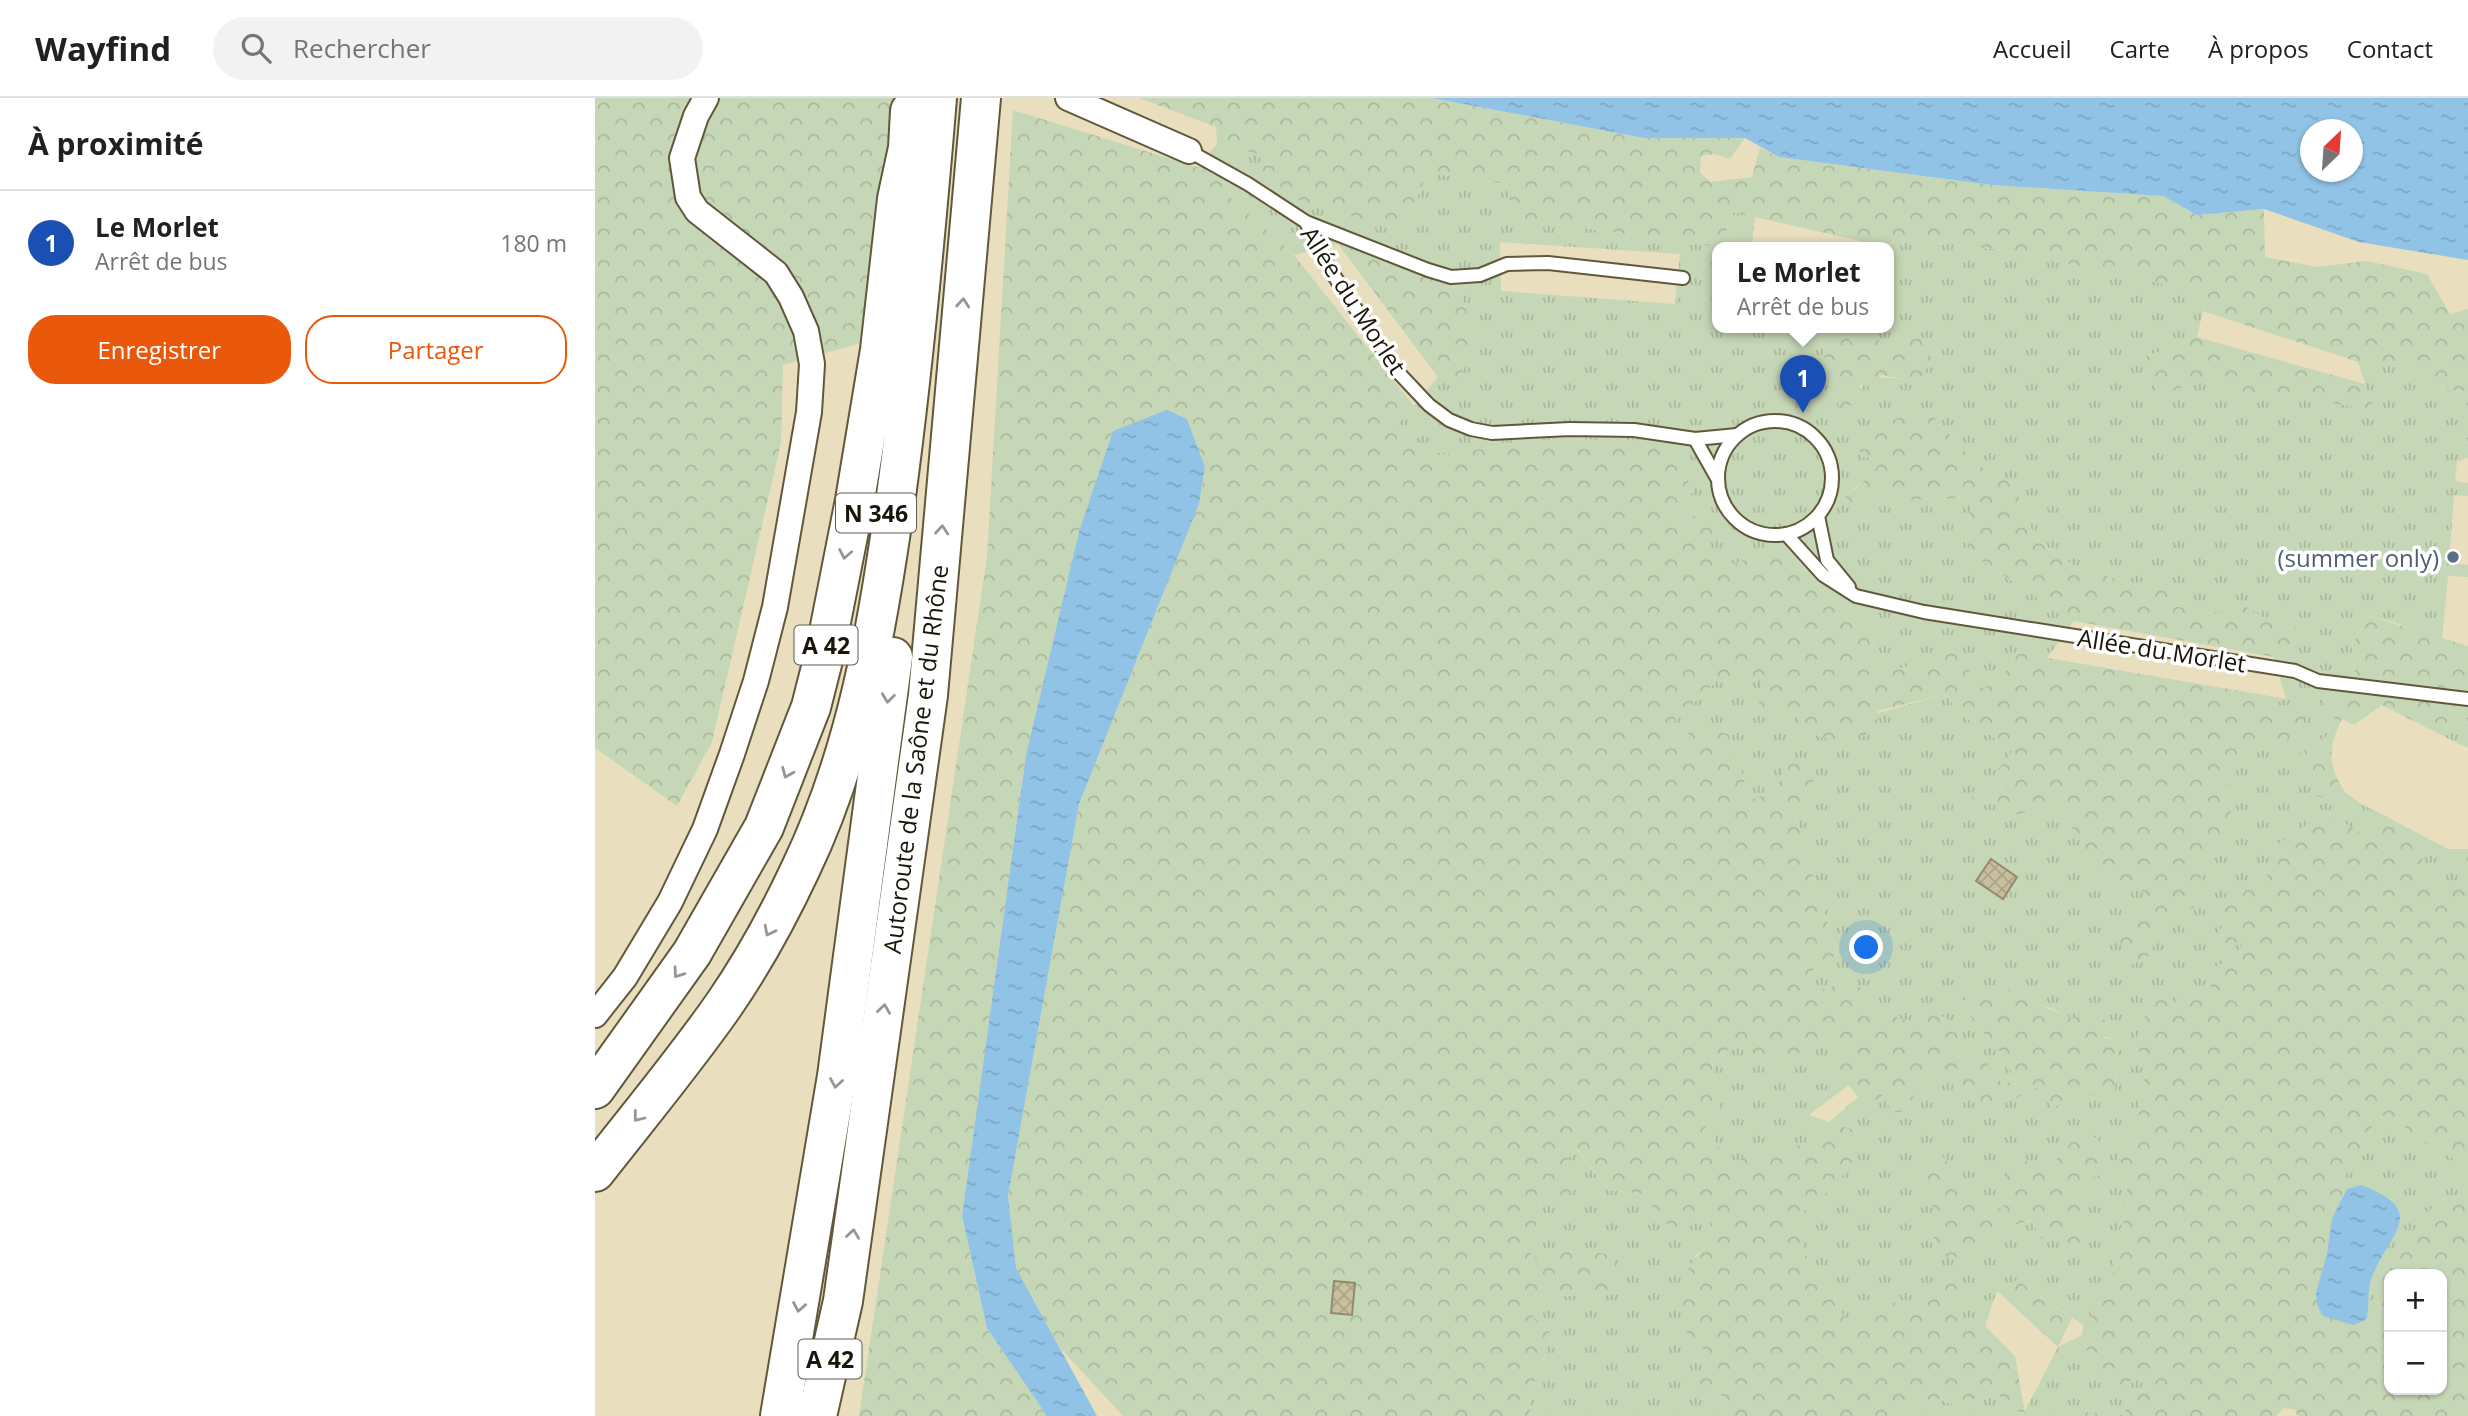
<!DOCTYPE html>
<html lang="fr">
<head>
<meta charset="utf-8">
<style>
	body { margin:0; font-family:"Open Sans",sans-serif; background:#f2f2f2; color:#202124 }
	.controls { position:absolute; right:21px; bottom:21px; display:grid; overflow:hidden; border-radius:14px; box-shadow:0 2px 5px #0004 }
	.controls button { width:63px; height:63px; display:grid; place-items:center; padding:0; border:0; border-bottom:2px solid #e0e0e0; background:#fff; color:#202124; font:35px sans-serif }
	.compass { position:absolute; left:1705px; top:21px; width:63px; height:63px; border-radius:50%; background:#fff; box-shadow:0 2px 5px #0004; rotate:25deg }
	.you { position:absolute; left:1272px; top:850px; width:24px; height:24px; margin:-18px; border:5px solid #fff; border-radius:50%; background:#1a73e8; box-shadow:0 0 0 10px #1a73e833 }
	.badge { display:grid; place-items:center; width:46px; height:46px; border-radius:50%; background:#ea580c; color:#fff; font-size:23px; font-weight:700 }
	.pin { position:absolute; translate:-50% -58px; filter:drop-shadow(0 2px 4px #0008) }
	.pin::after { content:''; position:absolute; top:37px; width:24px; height:21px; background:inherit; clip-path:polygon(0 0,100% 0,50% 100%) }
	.popup { position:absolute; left:1117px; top:144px; width:182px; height:91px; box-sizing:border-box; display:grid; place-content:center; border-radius:14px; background:#fff; filter:drop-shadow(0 2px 5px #0005); font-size:23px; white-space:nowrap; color:#757577 }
	.popup b { font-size:26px; color:#202124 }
	.popup::after { content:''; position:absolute; left:50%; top:100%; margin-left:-14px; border:14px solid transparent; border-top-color:#fff }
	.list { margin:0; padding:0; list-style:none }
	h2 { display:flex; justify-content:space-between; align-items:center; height:91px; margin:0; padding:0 28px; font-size:30px }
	h2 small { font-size:23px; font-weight:400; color:#757577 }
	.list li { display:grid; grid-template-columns:46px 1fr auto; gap:21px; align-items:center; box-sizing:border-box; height:105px; padding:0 28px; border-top:2px solid #e0e0e0 }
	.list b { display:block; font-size:26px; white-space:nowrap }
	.list p { margin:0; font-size:23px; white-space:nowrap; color:#757577 }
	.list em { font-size:23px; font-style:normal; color:#757577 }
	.actions { display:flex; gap:14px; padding:21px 28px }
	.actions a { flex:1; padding:16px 0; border:2px solid #ea580c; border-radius:28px; text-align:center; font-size:24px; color:#ea580c }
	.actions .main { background:#ea580c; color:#fff }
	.icon { flex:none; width:38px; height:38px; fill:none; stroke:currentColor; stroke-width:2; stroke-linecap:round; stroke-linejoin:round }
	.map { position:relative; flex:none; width:1873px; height:1318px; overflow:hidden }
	header { display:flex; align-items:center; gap:42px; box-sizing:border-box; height:98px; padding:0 35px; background:#fff; border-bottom:2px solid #e0e0e0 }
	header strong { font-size:33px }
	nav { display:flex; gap:38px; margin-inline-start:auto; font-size:24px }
	.search { width:490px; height:63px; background:#f2f2f2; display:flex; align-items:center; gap:18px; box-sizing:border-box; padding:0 24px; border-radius:38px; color:#757577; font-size:26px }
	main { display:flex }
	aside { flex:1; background:#fff }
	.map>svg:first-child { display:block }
	.grass { fill:url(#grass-tufts); fill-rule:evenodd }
	.forest { fill:url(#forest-crowns); fill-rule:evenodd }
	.water { fill:url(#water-ripples); fill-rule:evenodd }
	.building { fill:url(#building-cross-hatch); stroke:#948b6c; stroke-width:2 }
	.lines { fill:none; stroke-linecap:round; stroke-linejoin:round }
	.lane-casing { stroke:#61583b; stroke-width:16 }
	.street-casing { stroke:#61583b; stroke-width:28 }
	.highway-casing { stroke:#61583b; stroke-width:42 }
	.lane { stroke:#fff; stroke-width:12 }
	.street { stroke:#fff; stroke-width:24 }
	.highway { stroke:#fff; stroke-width:38 }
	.oneway { stroke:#989690 }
	.service-dot { fill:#5c6f8a; stroke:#fff; stroke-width:2.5 }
	.labels { text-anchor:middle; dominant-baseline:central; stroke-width:7; stroke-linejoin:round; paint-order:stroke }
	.shield { fill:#fff; stroke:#5e5b53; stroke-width:2 }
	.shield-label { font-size:23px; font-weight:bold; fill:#191509 }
	.street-label { font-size:24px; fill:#191509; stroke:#fff }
	.service-label { font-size:24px; fill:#4e5e75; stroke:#fff; text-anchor:end }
</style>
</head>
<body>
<header>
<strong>Wayfind</strong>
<div class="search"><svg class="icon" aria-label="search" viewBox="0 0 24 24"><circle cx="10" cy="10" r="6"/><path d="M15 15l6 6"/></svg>Rechercher</div>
<nav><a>Accueil</a><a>Carte</a><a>À propos</a><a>Contact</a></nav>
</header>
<main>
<aside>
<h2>À proximité<small></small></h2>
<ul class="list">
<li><span class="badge" style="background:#1a4fb4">1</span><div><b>Le Morlet</b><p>Arrêt de bus</p></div><em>180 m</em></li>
</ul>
<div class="actions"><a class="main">Enregistrer</a><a>Partager</a></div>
</aside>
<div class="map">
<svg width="1873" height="1318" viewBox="0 0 1873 1318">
	<defs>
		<pattern id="grass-tufts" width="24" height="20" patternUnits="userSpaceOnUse" patternTransform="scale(1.75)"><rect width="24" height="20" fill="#c6d7b7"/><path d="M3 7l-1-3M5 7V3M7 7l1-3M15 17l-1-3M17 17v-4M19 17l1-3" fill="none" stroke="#aab89c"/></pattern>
		<pattern id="forest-crowns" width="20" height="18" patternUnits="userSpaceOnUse" patternTransform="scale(1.75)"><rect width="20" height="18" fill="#c6d7b7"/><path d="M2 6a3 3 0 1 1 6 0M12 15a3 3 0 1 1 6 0" fill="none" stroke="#aab89c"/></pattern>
		<pattern id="water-ripples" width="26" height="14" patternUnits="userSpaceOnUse" patternTransform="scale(1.75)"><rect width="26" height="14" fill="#90c3e5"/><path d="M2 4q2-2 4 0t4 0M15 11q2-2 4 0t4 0" fill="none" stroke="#7ca7c3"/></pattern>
		<pattern id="building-cross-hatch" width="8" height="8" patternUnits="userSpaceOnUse" patternTransform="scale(1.75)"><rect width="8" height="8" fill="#c9bf9f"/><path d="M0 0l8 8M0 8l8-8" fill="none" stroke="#aca388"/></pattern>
	</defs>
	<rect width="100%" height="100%" fill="#e9dfbe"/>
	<g class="grass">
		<path d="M 622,46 L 681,60 L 811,122 L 833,75 L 911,86 L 919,120 L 1122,149 L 1122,229 L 1218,229 L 1226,247 L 1248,321 C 1268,285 1268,274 1312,282 L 1327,239 L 1292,248 L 1255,245 L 1252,229 L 1294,229 L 1294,149 L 1292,149 L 1303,141 L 1408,152 L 1612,195 L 1602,239 L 1552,258 L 1613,278 L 1633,300 L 1674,293 L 1779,312 L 1763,264 L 1816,269 L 1845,290 L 1873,294 L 1873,360 L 1862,363 L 1860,383 L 1873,385 L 1873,398 L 1859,397 L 1854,465 L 1873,467 L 1873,479 L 1853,478 L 1847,542 L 1798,524 L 1774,518 L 1757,545 L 1760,574 L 1732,639 L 1716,685 L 1731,700 L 1750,694 L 1766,706 L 1794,720 L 1770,738 L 1739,719 L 1713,726 L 1670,790 L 1647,798 L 1630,809 L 1630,826 L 1625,833 L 1631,845 L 1648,843 L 1645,856 L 1618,908 L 1583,905 L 1552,963 L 1544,1016 L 1549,1034 L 1523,1057 L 1531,1078 L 1533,1114 L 1515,1154 L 1522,1173 L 1510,1202 L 1488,1227 L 1422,1182 L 1402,1193 L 1390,1228 L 1357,1218 L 1373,1196 C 1351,1205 1279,1238 1259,1228 C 1243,1220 1238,1196 1233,1181 L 1217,1171 L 1198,1122 L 1238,1089 L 1264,1041 L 1259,1032 L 1234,1024 L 1263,999 L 1277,1005 L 1291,994 L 1325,984 L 1361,968 L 1365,995 L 1446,988 L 1481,992 L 1512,1002 L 1520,994 L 1522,941 C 1495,939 1475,914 1448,908 C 1429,904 1387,908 1365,907 L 1404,952 L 1420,980 L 1409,988 L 1386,957 L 1361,960 L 1358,948 L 1369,942 L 1314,924 L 1275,908 L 1268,891 L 1216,896 L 1212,876 L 1242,856 L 1200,718 L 1218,692 L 1181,693 L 1155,702 L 1135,637 L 1086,649 L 1077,625 L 1122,583 L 1153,585 L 1170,576 L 1179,614 L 1196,609 L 1213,635 L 1350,596 L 1367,617 L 1418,653 L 1401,706 L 1419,717 L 1464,708 L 1490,751 L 1516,784 L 1540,783 L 1552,800 L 1520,827 L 1555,857 L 1564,826 L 1599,810 L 1610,760 L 1635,740 L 1637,700 L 1627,678 L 1642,652 L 1674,650 L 1699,637 L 1711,617 L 1674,620 L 1675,607 L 1691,601 L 1679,559 L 1703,545 L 1641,503 L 1619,517 L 1575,507 L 1568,484 L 1534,485 L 1480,468 L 1441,442 L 1419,387 L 1383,367 L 1332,312 C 1307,341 1283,378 1250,396 L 1286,394 L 1311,402 L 1377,400 L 1371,443 L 1385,462 L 1479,523 L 1452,560 L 1424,555 L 1406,580 L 1388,590 L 1359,553 L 1274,581 L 1280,547 L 1269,521 L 1232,498 L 1204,464 L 1184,450 L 1128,470 L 1102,451 L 1078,430 L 1058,343 L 962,341 L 909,347 L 849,357 L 796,334 L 843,279 L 867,279 L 743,146 L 699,157 L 636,100 L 627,80 L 602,69 ZM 905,144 L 1085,156 L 1080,206 L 906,193 ZM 1457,1066 L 1484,1084 L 1492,1138 L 1437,1122 L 1399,1134 L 1374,1158 L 1337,1147 L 1344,1118 L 1368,1082 L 1390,1119 L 1418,1102 Z"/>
		<polygon points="1138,114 1160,119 1157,149 1125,149"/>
		<polygon points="1873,598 1873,650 1846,637 1866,599"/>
		<polygon points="1834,741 1854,751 1873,751 1873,784 1821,784"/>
		<polygon points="1223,938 1244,951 1239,969 1255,986 1214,1017 1229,1038 1189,1052 1156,1050 1138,1071 1107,1024 1124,1007 1116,959 1139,949 1162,957"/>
		<path d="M 1791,1017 L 1807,1025 L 1816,1037 L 1866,1065 L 1873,1082 L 1873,1093 L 1869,1098 L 1853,1099 L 1827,1118 L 1816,1142 L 1790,1181 L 1782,1231 L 1774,1231 L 1765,1224 L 1771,1222 C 1776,1209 1771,1195 1776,1182 C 1783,1160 1800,1143 1805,1120 L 1766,1088 L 1752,1091 L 1748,1079 L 1772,1053 L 1778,1023 Z"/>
		<polygon points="981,1050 1013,1092 1047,1096 1081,1135 1113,1118 1119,1142 1100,1158 1117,1260 1131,1299 1128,1318 935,1318 936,1293 958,1237 931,1212 939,1198 1019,1197 1018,1156 968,1153 951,1166 922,1146 941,1128 947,1102 985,1085 968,1068"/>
		<polygon points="1487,1237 1496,1264 1560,1276 1562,1283 1533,1296 1530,1317 1492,1315 1489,1318 1305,1318 1339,1299 1364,1309 1399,1291 1417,1312 1429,1315 1463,1249"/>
	</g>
	<g class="forest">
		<polygon points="0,0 299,0 292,69 266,245 188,267 186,345 117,644 82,708 0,650"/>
		<path d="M 544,0 L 837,0 L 1049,40 L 1150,40 L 1135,61 L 1120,56 L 1106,58 L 1105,75 L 1116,84 L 1157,79 L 1165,50 L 1184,59 L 1397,87 L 1568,98 L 1602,117 L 1669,111 L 1670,159 L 1722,169 L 1772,163 L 1832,176 L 1855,216 L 1873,211 L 1873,294 L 1845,290 L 1816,269 L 1763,264 L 1608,213 L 1612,195 L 1408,152 L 1303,141 C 1293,148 1285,152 1274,145 L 1138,114 L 1125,149 L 1122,149 L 919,120 L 911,86 L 833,75 L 811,122 L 779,126 L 695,99 L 667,82 L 661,72 L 679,60 L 622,46 L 621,29 Z"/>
		<path d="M 418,12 L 602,69 L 627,80 L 636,100 L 699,157 L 819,308 L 797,334 L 849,357 L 909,347 L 962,341 L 1058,343 L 1077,350 L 1098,393 L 1079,429 L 1114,410 L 1125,432 L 1102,451 L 1128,470 L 1184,450 L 1204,464 L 1232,498 L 1269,521 L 1280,547 L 1274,580 L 1360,553 L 1388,590 L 1406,580 L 1424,555 L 1692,601 L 1676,607 L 1674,620 L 1712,616 L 1700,637 L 1674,650 L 1642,652 L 1646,669 L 1627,678 L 1637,700 L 1635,740 L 1610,760 L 1599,810 L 1564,826 L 1555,857 L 1533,869 L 1520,827 L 1552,800 L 1540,783 L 1516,784 L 1484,768 L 1490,751 L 1464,709 L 1419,717 L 1401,706 L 1383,707 L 1375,697 L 1384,688 L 1407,692 L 1404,671 L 1417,653 L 1367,617 L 1350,596 L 1283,613 L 1281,634 L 1240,643 L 1213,635 L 1196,609 L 1179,614 L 1163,610 L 1169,576 L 1153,585 L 1122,583 L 1077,625 L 1086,648 L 1099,625 L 1135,637 L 1155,702 L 1181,693 L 1194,659 L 1219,663 L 1218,692 L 1200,718 L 1242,856 L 1212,876 L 1216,895 L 1252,884 L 1268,891 L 1275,908 L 1314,924 L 1339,912 L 1363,929 L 1369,941 L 1359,948 L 1361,960 L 1386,957 L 1409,988 L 1420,980 L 1404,952 L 1365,907 L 1374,897 L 1418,891 L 1422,899 L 1442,897 L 1447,908 L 1477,920 L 1490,915 L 1516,924 L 1509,940 L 1522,941 L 1520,994 L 1512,1002 L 1481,992 L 1457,1012 L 1446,988 L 1400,1010 L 1364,995 L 1361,969 L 1325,984 L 1311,1013 L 1295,1015 L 1291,995 L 1277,1005 L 1263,999 L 1239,969 L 1244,951 L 1224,938 L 1199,959 L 1162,957 L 1139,949 L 1116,959 L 1124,1007 L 1107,1024 L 1138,1070 L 1156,1050 L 1189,1052 L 1228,1038 L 1214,1017 L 1259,1032 L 1264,1041 L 1255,1068 L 1238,1089 L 1198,1122 L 1217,1171 L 1233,1181 L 1242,1209 L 1258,1228 L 1273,1230 L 1272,1216 L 1285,1198 L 1323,1217 L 1346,1179 L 1364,1185 L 1373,1196 L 1358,1218 L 1390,1228 L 1420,1258 L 1430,1315 L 1417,1312 L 1399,1291 L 1364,1309 L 1339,1299 L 1305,1318 L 1128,1318 L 1130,1299 L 1102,1287 L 1117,1260 L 1087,1229 C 1087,1185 1082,1173 1119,1142 L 1113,1118 L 1081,1136 L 1047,1096 L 1013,1092 L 982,1050 L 968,1068 L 986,1085 L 969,1100 L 947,1102 L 941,1128 L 923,1146 L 951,1166 L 968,1153 L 1018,1156 L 1019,1197 L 939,1198 L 931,1212 L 958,1237 L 936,1293 L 935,1318 L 528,1318 L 466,1251 L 421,1170 L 413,1098 L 484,706 L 604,406 L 610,370 L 592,321 L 484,434 L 431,657 L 367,1118 L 392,1230 L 452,1318 L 264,1318 L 392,459 Z"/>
		<polygon points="743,146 856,183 871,210 877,242 867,279 843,279"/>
		<polygon points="1218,229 1252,229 1255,244 1275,236 1292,248 1327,239 1337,263 1326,279 1312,282 1286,277 1279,289 1266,287 1248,322 1226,247"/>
		<polygon points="1602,239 1770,286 1780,313 1674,293 1633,300 1613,279 1567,297 1550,279 1552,258"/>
		<polygon points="1332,312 1383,367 1419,387 1441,442 1480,468 1534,485 1569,484 1575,507 1619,517 1641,503 1668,519 1700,520 1703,545 1679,559 1479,523 1385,462 1371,443 1377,400 1311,402 1286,394 1260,410 1249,397 1263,389 1290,361 1268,359 1260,343 1290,324"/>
		<path d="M 1774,518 L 1873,548 L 1873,598 L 1866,599 L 1846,637 L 1787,607 L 1759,627 L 1747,621 C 1733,650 1732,667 1750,694 L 1731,700 L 1716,697 L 1716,685 L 1704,675 L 1702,657 L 1732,638 L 1740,618 L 1732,617 L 1727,599 L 1760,574 L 1757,546 Z"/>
		<path d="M 1739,718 L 1770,738 L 1794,720 L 1834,741 L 1821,784 L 1873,784 L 1873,1082 L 1866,1065 L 1816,1037 L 1807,1025 L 1791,1017 L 1778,1023 L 1772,1053 L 1748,1079 L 1752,1091 L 1737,1120 L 1732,1155 L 1724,1184 C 1736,1197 1765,1231 1782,1231 L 1790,1181 L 1805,1149 L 1816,1142 L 1826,1118 L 1853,1099 L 1868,1098 L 1873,1093 L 1873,1318 L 1702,1318 L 1701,1312 L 1689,1310 L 1681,1318 L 1489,1318 L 1492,1314 L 1530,1317 L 1533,1296 L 1562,1282 L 1560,1276 L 1547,1275 L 1527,1288 L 1496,1264 L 1487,1237 L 1488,1227 L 1510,1202 L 1508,1182 L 1522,1173 L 1515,1154 L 1533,1114 L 1531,1078 L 1523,1057 L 1531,1038 L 1549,1034 L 1544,1016 L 1552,963 L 1539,946 L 1556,904 L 1569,899 L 1582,905 L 1584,896 L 1597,894 L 1618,907 L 1614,872 L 1645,856 L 1648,844 L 1631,845 L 1624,833 L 1630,825 L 1630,809 L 1647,798 L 1655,785 L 1670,790 L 1677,750 L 1713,726 ZM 1794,1176 L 1847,1176 L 1847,1292 L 1794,1292 Z"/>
		<polygon points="1484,1036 1502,1040 1510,1054 1506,1077 1484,1084 1492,1138 1480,1148 1446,1140 1436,1122 1399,1134 1374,1158 1353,1160 1337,1147 1344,1118 1315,1076 1328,1065 1346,1057 1368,1082 1390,1119 1418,1102 1409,1077 1429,1063 1457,1066"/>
		<polygon points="1422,1182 1477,1220 1463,1249 1402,1193"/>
	</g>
	<g class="water">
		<path d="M 837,0 L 1873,0 L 1873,162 L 1764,144 L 1669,111 L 1602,117 L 1568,98 L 1397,87 L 1184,59 L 1150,40 L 1049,40 ZM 1716,32 L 1758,32 L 1758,74 L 1716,74 Z"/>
		<polygon points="572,312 592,321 610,369 604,406 484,706 413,1098 421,1170 502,1318 452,1318 392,1230 367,1118 431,657 484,434 518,333"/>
		<path d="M 1766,1087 C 1835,1113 1795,1134 1777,1179 C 1771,1193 1776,1208 1771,1222 L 1758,1227 L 1728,1218 L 1722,1207 L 1721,1195 L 1732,1155 L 1737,1120 L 1752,1091 Z"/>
	</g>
	<g class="building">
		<polygon points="1396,761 1422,779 1408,801 1381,783"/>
		<polygon points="739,1183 760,1185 757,1217 736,1215"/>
	</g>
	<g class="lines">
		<defs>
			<g id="lane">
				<polyline points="594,53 653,86 711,124 734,170 801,272 834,307 854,322 876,331 897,335 975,331 1039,332 1100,341 1142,337"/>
				<polyline points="711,124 833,172 856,179 885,177 912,166 953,165 1088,180"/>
				<circle cx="1180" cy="380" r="57"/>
				<polyline points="1100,341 1122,380"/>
				<polyline points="1223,418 1232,462 1254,489"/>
				<polyline points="1191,436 1228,477 1261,498 1329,514 1700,573 1723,583 1873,601"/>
			</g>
			<g id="street">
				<polyline points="473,0 594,53"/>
				<polyline points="0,917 30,879 75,804 110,731 137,656 161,583 180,509 214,314 217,266 211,233 196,199 181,175 102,113 93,99 87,60 101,18 111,0"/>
			</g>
			<g id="highway">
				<polyline points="0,991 97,855 169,729 216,609 230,554 260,402 285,252 302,101 313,50 315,13"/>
				<path d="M 0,1074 C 43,1019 88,965 128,908 C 157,866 183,819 205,772 C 262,654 283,527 301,398 C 319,266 331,133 342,0"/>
				<polyline points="185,1318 242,978 298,559"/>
				<polyline points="222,1318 248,1203 333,597 386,0"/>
			</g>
		</defs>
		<use href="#lane" class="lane-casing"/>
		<use href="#street" class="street-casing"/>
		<use href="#highway" class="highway-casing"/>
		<use href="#lane" class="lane"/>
		<use href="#street" class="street"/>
		<use href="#highway" class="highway"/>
	</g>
	<defs><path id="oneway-chevron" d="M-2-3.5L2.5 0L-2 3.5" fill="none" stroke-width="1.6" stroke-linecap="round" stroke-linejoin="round" transform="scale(1.75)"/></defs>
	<g class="oneway">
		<use href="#oneway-chevron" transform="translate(368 205) rotate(-85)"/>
		<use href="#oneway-chevron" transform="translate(347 432) rotate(-85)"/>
		<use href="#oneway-chevron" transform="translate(250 456) rotate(101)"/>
		<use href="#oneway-chevron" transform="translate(293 600) rotate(97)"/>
		<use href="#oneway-chevron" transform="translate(192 675) rotate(113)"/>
		<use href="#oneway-chevron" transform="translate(174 833) rotate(117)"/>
		<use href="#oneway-chevron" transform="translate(83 875) rotate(125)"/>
		<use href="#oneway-chevron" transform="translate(289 911) rotate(-82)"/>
		<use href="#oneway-chevron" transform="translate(241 985) rotate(99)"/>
		<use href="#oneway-chevron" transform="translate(43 1019) rotate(128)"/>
		<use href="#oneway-chevron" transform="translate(258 1136) rotate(-82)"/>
		<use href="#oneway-chevron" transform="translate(204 1209) rotate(100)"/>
	</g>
	<circle class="service-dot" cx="1858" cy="459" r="7"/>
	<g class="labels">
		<g class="shield">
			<rect x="241" y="395.5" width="80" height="39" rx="5"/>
			<rect x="199.5" y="527.5" width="63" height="39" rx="5"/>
			<rect x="203.5" y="1241.5" width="63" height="39" rx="5"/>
		</g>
		<g class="shield-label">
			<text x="281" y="415">N 346</text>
			<text x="231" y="547">A 42</text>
			<text x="235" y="1261">A 42</text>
		</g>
		<g class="street-label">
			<text transform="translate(759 202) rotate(57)">Allée du Morlet</text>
			<text transform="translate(1567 552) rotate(9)">Allée du Morlet</text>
			<text transform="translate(320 661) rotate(-83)">Autoroute de la Saône et du Rhône</text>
		</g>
		<g class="service-label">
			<text x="1844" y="459">(summer only)</text>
		</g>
	</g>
</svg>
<div class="controls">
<button>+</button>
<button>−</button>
</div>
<svg class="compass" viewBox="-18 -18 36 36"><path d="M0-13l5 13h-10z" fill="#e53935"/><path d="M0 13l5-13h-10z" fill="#757577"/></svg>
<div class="you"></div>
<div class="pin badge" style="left:1208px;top:315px;background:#1a4fb4">1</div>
<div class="popup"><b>Le Morlet</b>Arrêt de bus</div>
</div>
</main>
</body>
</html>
